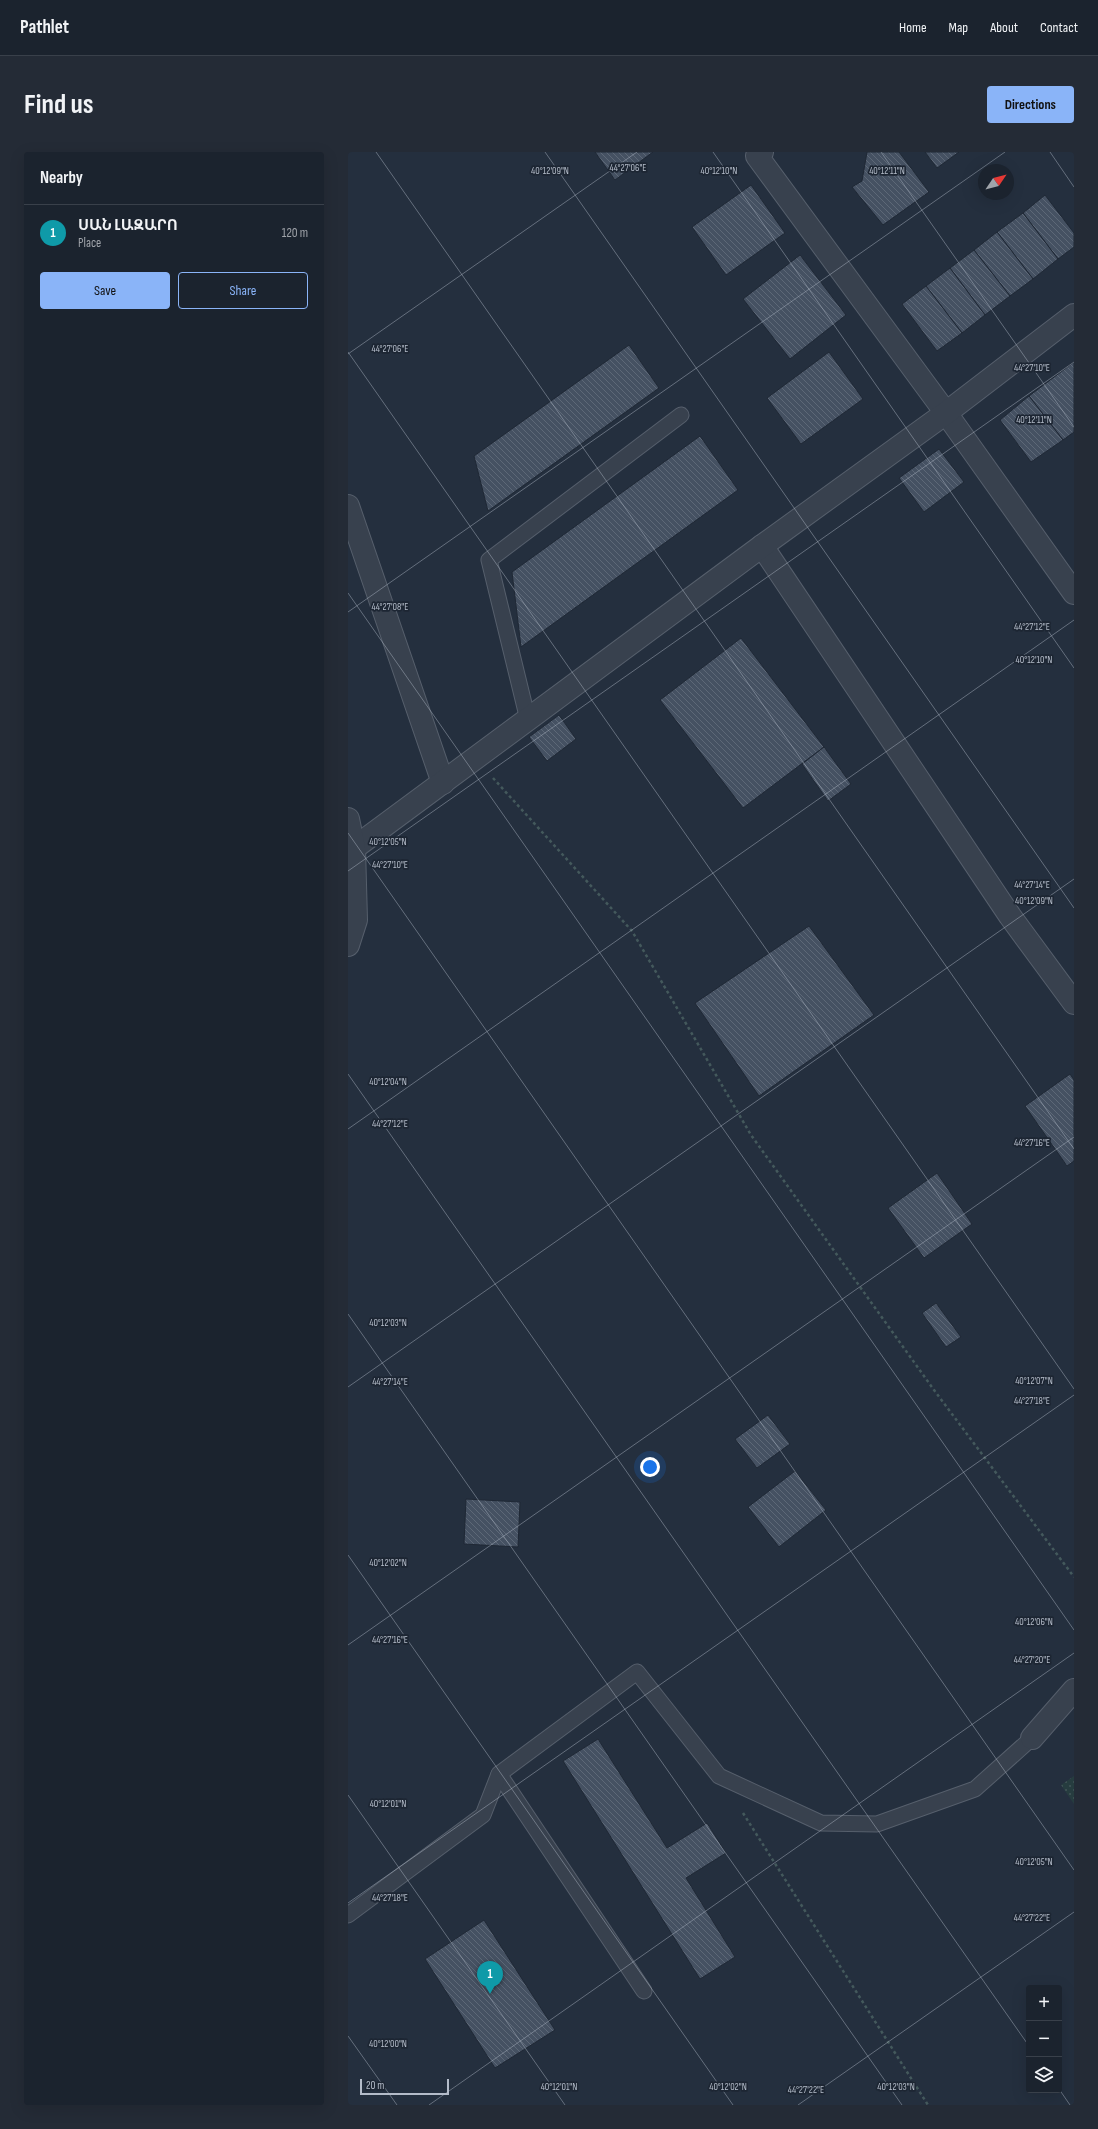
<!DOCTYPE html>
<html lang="en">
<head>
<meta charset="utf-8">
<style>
	body { margin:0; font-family:"Sofia Sans Condensed","Noto Sans Armenian",sans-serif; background:#242b36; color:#f1f3f6 }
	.controls { position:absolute; right:12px; bottom:12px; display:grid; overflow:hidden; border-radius:4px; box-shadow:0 4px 16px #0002 }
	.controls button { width:36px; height:36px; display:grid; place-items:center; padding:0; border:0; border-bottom:1px solid #39404a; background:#1b232e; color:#f1f3f6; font:20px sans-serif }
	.compass { position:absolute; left:630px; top:12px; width:36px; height:36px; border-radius:50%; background:#1b232e; box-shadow:0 4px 16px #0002; rotate:55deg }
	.scale { position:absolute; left:12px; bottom:10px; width:89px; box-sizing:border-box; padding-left:4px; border:2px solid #b4bcc9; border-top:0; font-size:11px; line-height:14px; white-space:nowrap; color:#b4bcc9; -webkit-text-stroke:3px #1d2633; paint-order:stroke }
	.you { position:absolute; left:302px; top:1315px; width:14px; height:14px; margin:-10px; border:3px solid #fff; border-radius:50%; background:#1a73e8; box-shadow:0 0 0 6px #1a73e833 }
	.badge { display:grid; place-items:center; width:26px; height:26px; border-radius:50%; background:#8ab4f8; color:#fff; font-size:13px; font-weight:700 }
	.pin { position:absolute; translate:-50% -33px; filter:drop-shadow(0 1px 2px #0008) }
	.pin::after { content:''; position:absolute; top:21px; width:14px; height:12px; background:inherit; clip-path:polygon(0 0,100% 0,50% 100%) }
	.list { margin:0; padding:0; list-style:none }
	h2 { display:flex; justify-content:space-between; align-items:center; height:52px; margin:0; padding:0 16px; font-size:17px }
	h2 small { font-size:13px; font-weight:400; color:#a0a4aa }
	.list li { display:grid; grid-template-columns:26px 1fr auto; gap:12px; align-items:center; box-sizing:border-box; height:56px; padding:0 16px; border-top:1px solid #39404a }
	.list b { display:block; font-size:15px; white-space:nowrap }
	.list p { margin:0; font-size:13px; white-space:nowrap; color:#a0a4aa }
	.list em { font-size:13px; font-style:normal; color:#a0a4aa }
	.actions { display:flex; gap:8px; padding:12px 16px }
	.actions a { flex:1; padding:9px 0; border:1px solid #8ab4f8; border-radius:4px; text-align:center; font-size:14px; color:#8ab4f8 }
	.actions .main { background:#8ab4f8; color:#111 }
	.icon { flex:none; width:22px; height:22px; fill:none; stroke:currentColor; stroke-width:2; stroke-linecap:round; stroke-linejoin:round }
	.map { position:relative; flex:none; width:726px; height:1953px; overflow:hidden; border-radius:4px }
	header { display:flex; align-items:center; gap:24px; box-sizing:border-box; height:56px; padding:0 20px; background:#1b232e; border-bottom:1px solid #39404a }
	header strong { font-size:19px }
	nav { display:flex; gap:22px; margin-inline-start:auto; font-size:14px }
	.intro { display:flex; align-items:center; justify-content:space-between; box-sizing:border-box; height:96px; padding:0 24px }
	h1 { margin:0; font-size:28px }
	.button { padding:10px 18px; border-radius:4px; background:#8ab4f8; color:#111; font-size:14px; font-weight:700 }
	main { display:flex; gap:24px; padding:0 24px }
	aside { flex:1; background:#1b232e; border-radius:4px; box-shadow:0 4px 16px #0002 }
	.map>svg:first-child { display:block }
	.grass { fill:url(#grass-dots) }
	.building { fill:url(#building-back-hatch); stroke:#1f2835 }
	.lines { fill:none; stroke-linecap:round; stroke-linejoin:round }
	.service-casing { stroke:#565f6c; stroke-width:17 }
	.minor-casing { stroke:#565f6c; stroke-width:24 }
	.tertiary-casing { stroke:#565f6c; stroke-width:24 }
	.path { stroke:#44595c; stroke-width:2.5; stroke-dasharray:3 3; stroke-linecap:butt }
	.service { stroke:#38414e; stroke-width:15 }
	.minor { stroke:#38414e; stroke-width:22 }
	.tertiary { stroke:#38414e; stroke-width:22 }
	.ticks { fill:none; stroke:#b4bcc9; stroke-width:1; stroke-opacity:0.45 }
	.ticks-label { font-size:10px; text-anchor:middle; fill:#b4bcc9; stroke:#1d2633; stroke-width:3.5; stroke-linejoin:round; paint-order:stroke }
</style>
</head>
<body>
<header>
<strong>Pathlet</strong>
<nav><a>Home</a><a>Map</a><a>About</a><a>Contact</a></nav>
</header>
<div class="intro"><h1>Find us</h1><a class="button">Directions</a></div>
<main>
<aside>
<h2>Nearby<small></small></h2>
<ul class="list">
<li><span class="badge" style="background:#0f9aa8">1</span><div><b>ՍԱՆ ԼԱԶԱՐՈ</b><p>Place</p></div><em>120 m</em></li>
</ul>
<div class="actions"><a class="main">Save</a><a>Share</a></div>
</aside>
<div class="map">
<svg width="726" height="1953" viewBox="0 0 726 1953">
	<defs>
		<pattern id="grass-dots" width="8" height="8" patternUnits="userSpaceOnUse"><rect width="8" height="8" fill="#263c3f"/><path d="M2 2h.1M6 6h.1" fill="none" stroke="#435659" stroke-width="1.8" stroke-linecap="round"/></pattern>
		<pattern id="building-back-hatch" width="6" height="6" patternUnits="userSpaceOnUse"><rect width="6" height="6" fill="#455162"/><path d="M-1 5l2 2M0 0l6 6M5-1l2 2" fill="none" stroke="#5d6877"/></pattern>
	</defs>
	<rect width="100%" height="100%" fill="#242f3e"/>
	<polygon class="grass" points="726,1624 726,1652 713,1633"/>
	<g class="building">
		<polygon points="247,0 305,0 267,28"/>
		<polygon points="519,0 551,0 581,40 535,73 504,35 514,29"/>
		<polygon points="577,0 611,0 589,16"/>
		<polygon points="403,33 437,81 378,123 344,75"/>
		<polygon points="697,43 726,81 726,95 710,107 675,61"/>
		<polygon points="675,61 710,107 685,127 649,80"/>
		<polygon points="649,80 685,127 662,144 626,98"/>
		<polygon points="626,98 662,144 637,163 602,116"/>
		<polygon points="452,103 498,163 442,207 395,147"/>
		<polygon points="602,116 637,163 614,181 578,134"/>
		<polygon points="578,134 614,181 589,199 554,152"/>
		<polygon points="281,193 311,236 140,359 126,304"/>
		<polygon points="481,200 515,247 453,292 419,246"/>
		<polygon points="726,210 726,280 715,288 681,244"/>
		<polygon points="681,244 715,288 683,310 652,268"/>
		<polygon points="352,284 390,338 173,495 164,420"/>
		<polygon points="591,297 616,330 576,360 551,326"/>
		<polygon points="393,486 476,595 395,656 312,548"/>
		<polygon points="211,563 228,587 199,609 181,585"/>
		<polygon points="476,595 503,632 480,649 454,612"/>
		<polygon points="461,774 526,863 411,944 347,851"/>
		<polygon points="722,922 726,928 726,1009 719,1014 677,954"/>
		<polygon points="589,1021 624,1072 576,1106 540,1056"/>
		<polygon points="588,1151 613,1185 598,1195 574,1161"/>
		<polygon points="420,1263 442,1292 409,1316 387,1287"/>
		<polygon points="447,1319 478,1358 431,1395 400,1355"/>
		<polygon points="118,1347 172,1350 170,1395 116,1392"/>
		<polygon points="250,1587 319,1696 359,1671 378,1701 338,1726 387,1805 352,1827 215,1609"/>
		<polygon points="136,1768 207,1878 147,1916 77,1807"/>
	</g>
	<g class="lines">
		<defs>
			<g id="service">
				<polyline points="180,568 141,408 333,263"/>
				<polyline points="151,1622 296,1839"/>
				<polyline points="0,1763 135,1663 151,1622 289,1520 371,1624 473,1671 529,1672 627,1637 684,1586"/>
			</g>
			<g id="minor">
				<polyline points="414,0 409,4 598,261 726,441"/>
				<polyline points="0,354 95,631"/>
				<polyline points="414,394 662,764 726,851"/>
				<polyline points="6,696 414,394 598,261 726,163"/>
				<polyline points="684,1586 726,1538"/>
			</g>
			<polyline id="tertiary" points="0,667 6,696 8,768 0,793"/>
		</defs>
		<use href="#service" class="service-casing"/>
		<use href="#minor" class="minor-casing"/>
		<use href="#tertiary" class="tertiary-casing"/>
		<g class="path">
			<polyline points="145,626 284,779 403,983 586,1238 726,1425"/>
			<polyline points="395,1661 580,1953"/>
		</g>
		<use href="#service" class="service"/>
		<use href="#minor" class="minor"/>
		<use href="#tertiary" class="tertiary"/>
	</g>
	<path class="ticks" d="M 28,0 L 726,997M 197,0 L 726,756M 365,0 L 726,516M 533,0 L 726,275M 702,0 L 726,35M 0,200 L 726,1237M 0,202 L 289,0M 0,441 L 726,1478M 0,460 L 657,0M 0,681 L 726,1718M 0,719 L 726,210M 0,922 L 681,1894M 0,977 L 726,468M 0,1162 L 554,1953M 0,1235 L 726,727M 0,1403 L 385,1953M 0,1493 L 726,985M 0,1643 L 217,1953M 0,1751 L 726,1243M 0,1884 L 49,1953M 711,1937 L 722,1953M 81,1953 L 726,1501M 450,1953 L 726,1760"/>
	<g class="ticks-label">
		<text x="280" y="19">44°27'06"E</text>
		<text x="202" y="22">40°12'09"N</text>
		<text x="371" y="22">40°12'10"N</text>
		<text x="539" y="22">40°12'11"N</text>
		<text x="42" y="200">44°27'06"E</text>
		<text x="684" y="219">44°27'10"E</text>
		<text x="686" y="271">40°12'11"N</text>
		<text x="42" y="458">44°27'08"E</text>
		<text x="684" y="478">44°27'12"E</text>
		<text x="686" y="511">40°12'10"N</text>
		<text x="40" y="693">40°12'05"N</text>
		<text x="42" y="716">44°27'10"E</text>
		<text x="684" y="736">44°27'14"E</text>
		<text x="686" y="752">40°12'09"N</text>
		<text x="40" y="933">40°12'04"N</text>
		<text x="42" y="975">44°27'12"E</text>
		<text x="684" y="994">44°27'16"E</text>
		<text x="40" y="1174">40°12'03"N</text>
		<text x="686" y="1232">40°12'07"N</text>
		<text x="42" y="1233">44°27'14"E</text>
		<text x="684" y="1252">44°27'18"E</text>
		<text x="40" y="1414">40°12'02"N</text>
		<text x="686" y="1473">40°12'06"N</text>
		<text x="42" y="1491">44°27'16"E</text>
		<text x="684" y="1511">44°27'20"E</text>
		<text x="40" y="1655">40°12'01"N</text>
		<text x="686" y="1713">40°12'05"N</text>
		<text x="42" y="1749">44°27'18"E</text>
		<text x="684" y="1769">44°27'22"E</text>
		<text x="40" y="1895">40°12'00"N</text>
		<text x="211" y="1938">40°12'01"N</text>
		<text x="380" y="1938">40°12'02"N</text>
		<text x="548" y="1938">40°12'03"N</text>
		<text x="458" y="1941">44°27'22"E</text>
	</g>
</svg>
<div class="controls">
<button>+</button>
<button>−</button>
<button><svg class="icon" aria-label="layers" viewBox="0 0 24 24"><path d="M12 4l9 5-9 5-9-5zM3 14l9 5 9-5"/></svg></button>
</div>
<svg class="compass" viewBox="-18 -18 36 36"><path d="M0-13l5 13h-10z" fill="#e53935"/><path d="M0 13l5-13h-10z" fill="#a0a4aa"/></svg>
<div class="scale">20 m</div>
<div class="you"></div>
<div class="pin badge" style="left:142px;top:1842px;background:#0f9aa8">1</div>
</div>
</main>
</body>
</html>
